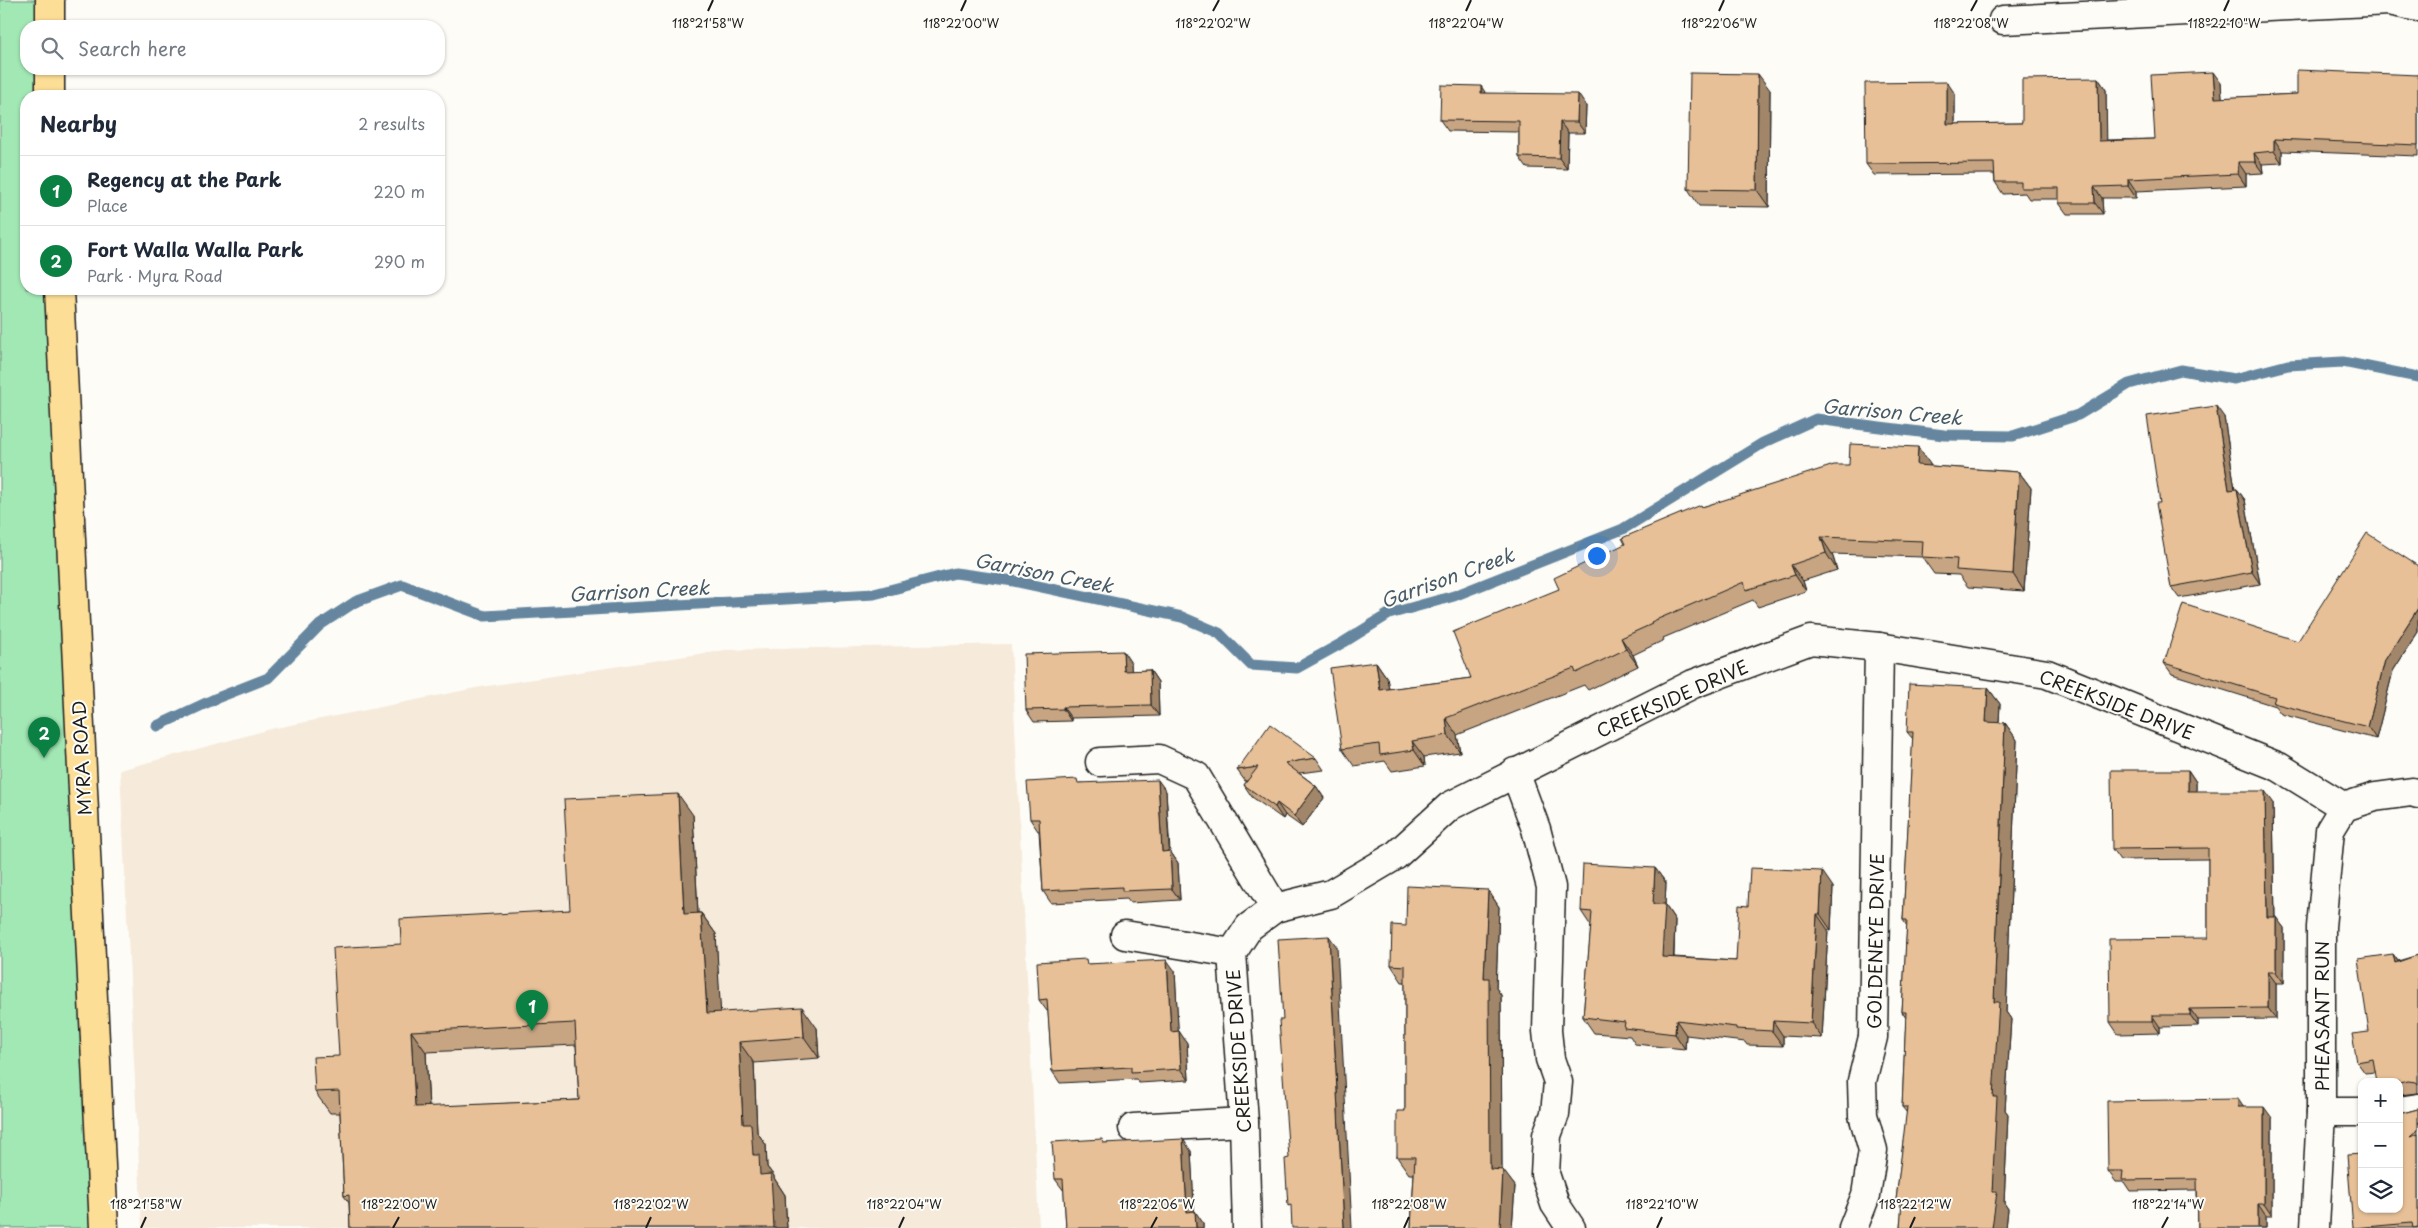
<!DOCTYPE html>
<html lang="en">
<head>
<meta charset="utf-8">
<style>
	body { margin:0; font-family:"Playpen Sans",sans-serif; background:#f6f6f7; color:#1f2937 }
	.controls { position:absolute; right:15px; bottom:15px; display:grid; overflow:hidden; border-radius:10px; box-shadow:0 1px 4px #0004 }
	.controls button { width:45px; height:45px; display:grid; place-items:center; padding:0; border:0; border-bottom:1px solid #e0e1e3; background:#fff; color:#1f2937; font:25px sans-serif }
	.you { position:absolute; left:1596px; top:555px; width:18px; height:18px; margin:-12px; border:4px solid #fff; border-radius:50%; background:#1a73e8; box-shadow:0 0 0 8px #1a73e833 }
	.badge { display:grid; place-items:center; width:32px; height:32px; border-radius:50%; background:#0b8043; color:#fff; font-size:16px; font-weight:700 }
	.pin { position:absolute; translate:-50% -41px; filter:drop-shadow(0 1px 2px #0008) }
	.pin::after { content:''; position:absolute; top:26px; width:18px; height:15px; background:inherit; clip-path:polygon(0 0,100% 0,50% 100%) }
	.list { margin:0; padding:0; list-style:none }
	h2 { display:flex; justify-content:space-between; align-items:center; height:65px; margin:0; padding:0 20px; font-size:21px }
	h2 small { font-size:16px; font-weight:400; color:#747a83 }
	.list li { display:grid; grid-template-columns:32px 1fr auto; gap:15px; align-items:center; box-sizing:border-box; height:70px; padding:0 20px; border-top:1px solid #e0e1e3 }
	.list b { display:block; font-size:19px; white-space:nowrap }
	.list p { margin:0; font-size:16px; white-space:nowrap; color:#747a83 }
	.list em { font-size:16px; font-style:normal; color:#747a83 }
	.icon { flex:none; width:28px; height:28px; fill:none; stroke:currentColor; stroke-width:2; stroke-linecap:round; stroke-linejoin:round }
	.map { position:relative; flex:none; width:2418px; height:1228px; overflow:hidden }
	.search { position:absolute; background:#fff; box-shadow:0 1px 4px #0004; left:20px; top:20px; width:425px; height:55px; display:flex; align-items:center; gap:12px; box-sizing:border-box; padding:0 18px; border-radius:20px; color:#747a83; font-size:19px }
	.panel { position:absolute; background:#fff; box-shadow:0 1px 4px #0004; left:20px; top:90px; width:425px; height:205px; border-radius:20px }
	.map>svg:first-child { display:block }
	.built { fill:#f6eada }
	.green { fill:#a2e8b5; stroke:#5f8268 }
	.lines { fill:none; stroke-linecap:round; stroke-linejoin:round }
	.stream { stroke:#65869e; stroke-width:11 }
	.minor-casing { stroke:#1c1c1c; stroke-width:31 }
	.highway-casing { stroke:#1c1c1c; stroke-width:31 }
	.minor { stroke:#fdfcf7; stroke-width:28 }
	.highway { stroke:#fdde96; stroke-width:28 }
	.wall { fill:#c7a582; stroke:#1c1c1c; fill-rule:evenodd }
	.shaded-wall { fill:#a2866a; stroke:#1c1c1c }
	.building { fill:#e7c097; stroke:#1c1c1c; fill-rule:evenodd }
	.ticks { fill:none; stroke:#1c1c1c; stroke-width:2 }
	.labels { text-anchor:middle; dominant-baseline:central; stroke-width:4; stroke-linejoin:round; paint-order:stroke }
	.street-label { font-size:18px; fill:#1c1c1c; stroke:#fdfcf7 }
	.water-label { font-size:19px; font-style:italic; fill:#465a68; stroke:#fdfcf7 }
	.ticks-label { font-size:12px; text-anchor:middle; fill:#1c1c1c; stroke:#fdfcf7; stroke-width:4; stroke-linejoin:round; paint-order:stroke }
</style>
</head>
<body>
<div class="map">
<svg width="2418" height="1228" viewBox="0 0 2418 1228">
	<rect width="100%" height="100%" fill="#fdfcf7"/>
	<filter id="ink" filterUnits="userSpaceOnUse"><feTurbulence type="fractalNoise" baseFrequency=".02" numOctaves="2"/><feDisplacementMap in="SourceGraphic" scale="10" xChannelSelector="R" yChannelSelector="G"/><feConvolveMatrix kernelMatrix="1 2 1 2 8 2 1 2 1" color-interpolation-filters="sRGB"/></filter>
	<g filter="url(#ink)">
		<polygon class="built" points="1011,644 1039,1228 142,1228 120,770 271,729 481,687 726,650"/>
		<polygon class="green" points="0,0 59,0 60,26 26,26 26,69 62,69 63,96 26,96 26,289 71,289 107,1228 0,1228"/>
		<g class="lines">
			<polyline class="stream" points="157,726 217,698 268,678 320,625 355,602 402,585 485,616 874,594 955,573 1014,581 1182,617 1219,633 1251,665 1297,668 1344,642 1389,614 1454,596 1623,529 1763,443 1816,419 1944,435 2013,436 2078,415 2129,384 2181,370 2234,379 2288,365 2343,362 2418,377"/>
			<defs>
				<g id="minor">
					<polyline points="2003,20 2389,1 2418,7"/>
					<polyline points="1100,762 1159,759 1196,776 1275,908"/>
					<polyline points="1515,772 1536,829 1551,887 1547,1031 1550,1059 1558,1082 1555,1114 1547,1135 1545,1174 1555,1204 1571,1228"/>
					<polyline points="1125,935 1232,953"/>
					<polyline points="2399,1111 2418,1108"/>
					<polyline points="2321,1112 2362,1112"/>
					<polyline points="1133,1128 1244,1122"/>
					<polyline points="1247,1228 1244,1122 1232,953 1249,927 1275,908 1331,894 1395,856 1450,806 1693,684 1811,640 1879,647 2047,674 2279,767 2344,807 2375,797 2412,792 2418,794"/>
					<polyline points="1853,1228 1866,1195 1873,1150 1863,1115 1862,1081 1873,1037 1879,647"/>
					<polyline points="2315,1228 2321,1112 2321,927 2330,830 2344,807"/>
				</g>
				<g id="highway">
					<polyline points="50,0 50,26"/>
					<polyline points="50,69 50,96"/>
					<polyline points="59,289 104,1228"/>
				</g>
			</defs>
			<use href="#minor" class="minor-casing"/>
			<use href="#highway" class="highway-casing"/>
			<use href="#minor" class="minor"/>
			<use href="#highway" class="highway"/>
		</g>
		<g class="wall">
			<polygon points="2418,75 2418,156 2282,151 2282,163 2262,164 2263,173 2246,174 2246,186 2136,191 2136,198 2102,198 2103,214 2067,214 2059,203 2059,199 2029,199 2025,193 2003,194 1995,182 1994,174 1874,175 1866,164 1955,94 1955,124 2022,123 2098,78 2106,90 2106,140 2155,139 2221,83 2222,98 2297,94"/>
			<polygon points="1770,90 1769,207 1699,206 1688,189"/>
			<polygon points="1485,93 1586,106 1585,133 1568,133 1567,169 1527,168 1519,157 1519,132 1448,131 1440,120"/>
			<polygon points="2224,417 2235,489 2237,489 2245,500 2260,584 2179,598 2171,587 2160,503"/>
			<polygon points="1930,464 1930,466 2019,472 2031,488 2024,591 1968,587 1959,575 1934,574 1922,557 1832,554 1837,570 1803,581 1806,591 1758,607 1753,600 1663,638 1664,640 1633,655 1638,666 1588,690 1584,685 1457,735 1460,752 1424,757 1425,766 1392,771 1385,761 1354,766 1342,749 1376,662 1387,678 1389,689 1471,678 1559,589 1702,507 1849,465"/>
			<polygon points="2418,566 2418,632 2393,671 2376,739 2281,714 2275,706 2172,674 2164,663 2298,641"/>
			<polygon points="1131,663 1131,671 1150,670 1158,682 1159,716 1071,718 1071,721 1034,722 1026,710"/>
			<polygon points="1988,688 2000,704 1999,723 2005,723 2017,740 2006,1012 2011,1019 2005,1110 2008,1114 2004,1203 2008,1209 2006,1228 1900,1228 1902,1208 1896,1200 1907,1113 1902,1107 1906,1018 1902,1012 1907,926 1903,920 1913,739 1907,732"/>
			<polygon points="1316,758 1324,770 1299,773 1316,786 1324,798 1302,827 1285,815 1283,819 1252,797 1244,785 1247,781 1245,781 1237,770"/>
			<polygon points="2188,770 2196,782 2196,791 2273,802 2275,917 2284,928 2284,983 2276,983 2276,1019 2198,1020 2198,1026 2160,1027 2160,1033 2118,1034 2110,1022 2208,938 2208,859 2120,860 2112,849"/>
			<polygon points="1080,783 1166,791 1170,851 1178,863 1180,900 1130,903 1127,899 1051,903 1043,891 1039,831 1038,831 1030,819"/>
			<path d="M 693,815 L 698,913 L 701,913 L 716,934 L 720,1012 L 817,1028 L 819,1058 L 754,1063 L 757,1132 L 766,1145 L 767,1167 L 774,1176 L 774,1178 L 785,1195 L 787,1228 L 350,1228 L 349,1203 L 344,1196 L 340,1113 L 330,1113 L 315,1092 L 339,1056 L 401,944 L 570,910 ZM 576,1045 L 579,1100 L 429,1107 L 426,1052 Z"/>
			<polygon points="1655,868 1666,883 1665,905 1675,920 1674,957 1736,961 1748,906 1833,887 1831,930 1828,930 1822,1038 1783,1036 1783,1046 1747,1045 1745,1042 1686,1035 1685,1049 1635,1044 1630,1036 1594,1033 1583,1017 1591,926 1581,911"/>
			<polygon points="1488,890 1499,907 1496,988 1501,995 1502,1170 1515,1186 1512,1228 1411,1228 1414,1174 1409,1174 1397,1157 1405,1111 1405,982 1402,982 1391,965 1406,926"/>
			<polygon points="2393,954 2398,961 2418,955 2418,1093 2399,1095 2399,1082 2376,1072 2365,1073 2357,1062 2369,1032"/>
			<polygon points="1089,964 1175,971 1178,1031 1187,1043 1189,1080 1139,1083 1136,1079 1060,1083 1052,1071 1048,1011 1047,1011 1039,1000"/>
			<polygon points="2243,1107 2272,1118 2272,1216 2266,1216 2266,1228 2198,1228 2197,1190 2130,1191 2124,1182 2116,1182 2108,1171"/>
			<polygon points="2418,1109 2418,1228 2353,1228 2362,1209 2399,1114"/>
			<polygon points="1105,1143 1191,1151 1194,1211 1203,1223 1203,1228 1066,1228 1064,1191 1055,1179"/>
		</g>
		<g class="shaded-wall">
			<polygon points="2213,72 2221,83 2223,110 2215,98"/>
			<polygon points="1758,74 1770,90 1769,207 1757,190"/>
			<polygon points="2098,78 2106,90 2107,152 2099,141"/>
			<polygon points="1947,82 1955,94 1955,136 1947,124"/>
			<polygon points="1481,86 1489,98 1481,93"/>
			<polygon points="1578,94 1586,106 1585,133 1577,122"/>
			<polygon points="1560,122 1568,133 1567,169 1559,158"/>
			<polygon points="2274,139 2282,151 2282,163 2274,151"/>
			<polygon points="2254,153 2262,164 2263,173 2255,162"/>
			<polygon points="2238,162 2246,174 2246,186 2238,174"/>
			<polygon points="2128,179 2136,191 2136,198 2128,186"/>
			<polygon points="2094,187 2102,198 2103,214 2095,203"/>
			<polygon points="2216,406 2224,417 2237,502 2229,490"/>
			<polygon points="1918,447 1930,464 1929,482 1917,465"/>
			<polygon points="2019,472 2031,488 2024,591 2013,574"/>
			<polygon points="2237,489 2245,500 2260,584 2252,572"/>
			<polygon points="1821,537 1832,554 1837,570 1826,553"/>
			<polygon points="1791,565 1803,581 1806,591 1795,575"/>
			<polygon points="2418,608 2418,632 2393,671 2376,739 2368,727 2385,660"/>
			<polygon points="1621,638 1633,655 1638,666 1626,649"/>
			<polygon points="1123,651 1131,663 1132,683 1124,671"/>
			<polygon points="1376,662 1387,678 1392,707 1380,690"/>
			<polygon points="1150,670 1158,682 1159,716 1151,705"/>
			<polygon points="1988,688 2000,704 1998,739 1986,722"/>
			<polygon points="1063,707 1071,718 1071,721 1063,709"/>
			<polygon points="1446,718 1457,735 1460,752 1448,735"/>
			<polygon points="2005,723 2017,740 2006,1012 2011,1019 2005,1110 2008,1114 2004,1203 2008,1209 2006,1228 1992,1228 1994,1002"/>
			<polygon points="1412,741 1424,757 1425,766 1414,750"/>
			<polygon points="2188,770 2196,782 2196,803 2188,791"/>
			<polygon points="1158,780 1166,791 1170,863 1162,852"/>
			<polygon points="1316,786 1324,798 1302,827 1294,816"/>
			<polygon points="2265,791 2273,802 2275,928 2267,917"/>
			<polygon points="678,794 693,815 699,935 684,914"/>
			<polygon points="1277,803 1285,815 1283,819 1275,807"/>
			<polygon points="1170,851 1178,863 1180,900 1172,889"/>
			<polygon points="1655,868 1666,883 1665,905 1675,920 1673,972 1662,957 1653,904"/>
			<polygon points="1822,871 1833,887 1831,930 1820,914"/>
			<polygon points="1488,890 1499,907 1496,988 1501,995 1502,1186 1490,1169 1484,978"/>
			<polygon points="701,913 716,934 722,1034 707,1013"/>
			<polygon points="1817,914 1828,930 1822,1038 1811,1023"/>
			<polygon points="2276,917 2284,928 2284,983 2276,972"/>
			<polygon points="1329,936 1337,947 1352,1228 1344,1228"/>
			<polygon points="2393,954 2401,966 2395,963"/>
			<polygon points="1167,960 1175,971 1179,1043 1171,1032"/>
			<polygon points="2268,972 2276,983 2276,1019 2268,1008"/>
			<polygon points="802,1007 817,1028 819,1058 804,1037"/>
			<polygon points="2190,1009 2198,1020 2198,1026 2190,1015"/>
			<polygon points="2152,1015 2160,1027 2160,1033 2152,1022"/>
			<polygon points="1676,1020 1686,1035 1685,1049 1675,1034"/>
			<polygon points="1773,1021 1783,1036 1783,1046 1772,1031"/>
			<polygon points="411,1031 426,1052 430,1129 415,1107"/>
			<polygon points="1179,1031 1187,1043 1189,1080 1181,1069"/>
			<polygon points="739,1042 754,1063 757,1132 766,1145 767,1167 774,1176 774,1178 785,1195 787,1228 774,1228 760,1175 743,1124"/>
			<polygon points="2238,1099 2246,1111 2238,1107"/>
			<polygon points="2264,1107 2272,1118 2272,1216 2264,1204"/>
			<polygon points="1183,1139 1191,1151 1195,1223 1187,1212"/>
			<polygon points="1503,1170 1515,1186 1512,1228 1500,1228"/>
			<polygon points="2258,1204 2266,1216 2266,1228 2258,1228"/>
			<polygon points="1195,1211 1203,1223 1203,1228 1196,1228"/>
		</g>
		<g class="building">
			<polygon points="2297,70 2418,75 2418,145 2274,139 2274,151 2254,153 2255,162 2238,162 2238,174 2128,179 2128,186 2094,187 2095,203 2059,203 2059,188 2021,188 2021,182 1995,182 1994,163 1866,164 1865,83 1947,82 1947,124 2022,123 2022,79 2098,78 2099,141 2155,139 2151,75 2213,72 2215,98 2297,94"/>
			<polygon points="1690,73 1758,74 1757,190 1688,189"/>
			<polygon points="1441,85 1481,86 1481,93 1578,94 1577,122 1560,122 1559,158 1519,157 1519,121 1440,120"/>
			<polygon points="2216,406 2229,490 2237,489 2252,572 2171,587 2156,503 2160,503 2147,416"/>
			<polygon points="1850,444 1918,447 1917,465 2019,472 2013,574 1956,570 1957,559 1922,557 1923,541 1821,537 1826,553 1791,565 1795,575 1746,590 1744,582 1651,622 1652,624 1621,638 1626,649 1576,673 1574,668 1446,718 1448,735 1412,741 1414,750 1380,755 1379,744 1342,749 1330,668 1376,662 1380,690 1471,678 1453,632 1559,589 1554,578 1625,544 1622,538 1701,505 1702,507 1834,465 1849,465"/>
			<polygon points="2367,533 2418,566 2418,608 2385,660 2368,727 2273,703 2275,697 2164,663 2183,604 2298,641"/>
			<polygon points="1123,651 1124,671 1150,670 1151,705 1063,707 1063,709 1026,710 1024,654"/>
			<polygon points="1909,684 1988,688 1986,722 2005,723 1994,1002 1999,1002 1993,1097 1997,1097 1992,1192 1997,1192 1992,1228 1900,1228 1902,1200 1896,1200 1907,1107 1902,1107 1906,1012 1902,1012 1907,920 1903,920 1913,732 1907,732"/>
			<polygon points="1270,724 1316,758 1285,763 1316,786 1294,816 1277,803 1275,807 1244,785 1258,767 1237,770"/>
			<polygon points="2111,770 2188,770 2188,791 2265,791 2267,917 2276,917 2276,972 2268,972 2268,1008 2190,1009 2190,1015 2152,1015 2152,1022 2110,1022 2109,939 2208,938 2208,848 2112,849"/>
			<polygon points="1077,779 1078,783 1158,780 1162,852 1170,851 1172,889 1122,891 1122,887 1043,891 1039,819 1030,819 1027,782"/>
			<path d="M 678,794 L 684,914 L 701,913 L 707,1013 L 802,1007 L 804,1037 L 739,1042 L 743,1124 L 751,1124 L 753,1155 L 759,1155 L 760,1175 L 771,1174 L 774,1228 L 350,1228 L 349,1195 L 344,1196 L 339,1091 L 315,1092 L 313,1057 L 339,1056 L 333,948 L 401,944 L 400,919 L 570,910 L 564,799 ZM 575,1023 L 579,1100 L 415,1107 L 411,1031 Z"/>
			<polygon points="1583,864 1655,868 1653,904 1665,904 1662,957 1736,961 1739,905 1748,906 1750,868 1822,871 1820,914 1817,914 1811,1023 1773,1021 1772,1031 1736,1029 1736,1027 1676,1020 1675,1034 1624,1028 1625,1022 1583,1017 1592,912 1581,911"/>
			<polygon points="1407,886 1488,890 1484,978 1489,978 1490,1169 1503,1170 1500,1228 1411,1228 1415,1157 1397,1157 1397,1111 1405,1111 1405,966 1391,965 1392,925 1406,926"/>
			<polygon points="1329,936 1344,1228 1292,1228 1291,1205 1288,1206 1285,1159 1289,1158 1279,1020 1283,1020 1278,939"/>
			<polygon points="2393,954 2395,963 2418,955 2418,1084 2416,1082 2408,1081 2399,1083 2399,1082 2377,1082 2373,1059 2357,1062 2352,1034 2369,1032 2358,959"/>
			<polygon points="1086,959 1087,964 1167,960 1171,1032 1179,1031 1181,1069 1131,1072 1131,1067 1052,1071 1047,999 1039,1000 1037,962"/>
			<polygon points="2238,1099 2238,1107 2264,1107 2264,1204 2258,1204 2258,1228 2198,1228 2197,1179 2122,1180 2123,1171 2108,1171 2107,1101"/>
			<polygon points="2418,1109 2418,1130 2410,1137 2418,1134 2418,1227 2413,1228 2412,1223 2353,1228 2347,1155 2362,1154 2362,1209 2399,1209 2399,1114"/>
			<polygon points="1102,1139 1103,1143 1183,1139 1187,1212 1195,1211 1196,1228 1066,1228 1063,1179 1055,1179 1052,1142"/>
		</g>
	</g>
	<path class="ticks" d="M 708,11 L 713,0M 961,11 L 966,0M 1213,11 L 1219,0M 1466,11 L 1471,0M 1719,11 L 1724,0M 1971,11 L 1977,0M 2224,11 L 2229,0M 141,1228 L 146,1217M 393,1228 L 399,1217M 646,1228 L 651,1217M 899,1228 L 904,1217M 1151,1228 L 1157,1217M 1404,1228 L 1409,1217M 1657,1228 L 1662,1217M 1910,1228 L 1915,1217M 2162,1228 L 2168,1217"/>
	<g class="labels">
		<g class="street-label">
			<text transform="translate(1672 698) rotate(-24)">CREEKSIDE DRIVE</text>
			<text transform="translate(2117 704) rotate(21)">CREEKSIDE DRIVE</text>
			<text transform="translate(81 758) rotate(-93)">MYRA ROAD</text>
			<text transform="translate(1875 941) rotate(-89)">GOLDENEYE DRIVE</text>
			<text transform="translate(2321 1016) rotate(-90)">PHEASANT RUN</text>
			<text transform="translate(1238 1051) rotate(-94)">CREEKSIDE DRIVE</text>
		</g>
		<g class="water-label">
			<text transform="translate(1892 411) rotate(5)">Garrison Creek</text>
			<text transform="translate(1044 572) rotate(11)">Garrison Creek</text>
			<text transform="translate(1447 577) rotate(-20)">Garrison Creek</text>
			<text transform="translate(639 590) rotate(-3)">Garrison Creek</text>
		</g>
	</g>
	<g class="ticks-label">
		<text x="708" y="28">118°21'58"W</text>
		<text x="961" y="28">118°22'00"W</text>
		<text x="1213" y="28">118°22'02"W</text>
		<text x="1466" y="28">118°22'04"W</text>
		<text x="1719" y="28">118°22'06"W</text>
		<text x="1971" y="28">118°22'08"W</text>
		<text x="2224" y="28">118°22'10"W</text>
		<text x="146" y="1209">118°21'58"W</text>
		<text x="399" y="1209">118°22'00"W</text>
		<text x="651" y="1209">118°22'02"W</text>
		<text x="904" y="1209">118°22'04"W</text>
		<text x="1157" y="1209">118°22'06"W</text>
		<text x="1409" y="1209">118°22'08"W</text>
		<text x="1662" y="1209">118°22'10"W</text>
		<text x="1915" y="1209">118°22'12"W</text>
		<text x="2168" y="1209">118°22'14"W</text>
	</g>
</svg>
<div class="controls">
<button>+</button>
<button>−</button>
<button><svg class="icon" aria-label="layers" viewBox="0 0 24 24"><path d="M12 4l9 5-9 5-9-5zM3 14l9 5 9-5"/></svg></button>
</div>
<div class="you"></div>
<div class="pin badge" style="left:532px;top:1031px">1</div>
<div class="pin badge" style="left:44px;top:758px">2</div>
<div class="search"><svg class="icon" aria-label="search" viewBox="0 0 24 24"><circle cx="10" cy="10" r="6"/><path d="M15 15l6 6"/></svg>Search here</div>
<section class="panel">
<h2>Nearby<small>2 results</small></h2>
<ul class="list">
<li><span class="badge">1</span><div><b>Regency at the Park</b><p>Place</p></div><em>220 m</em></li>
<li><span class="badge">2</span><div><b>Fort Walla Walla Park</b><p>Park · Myra Road</p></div><em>290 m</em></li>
</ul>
</section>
</div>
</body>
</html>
